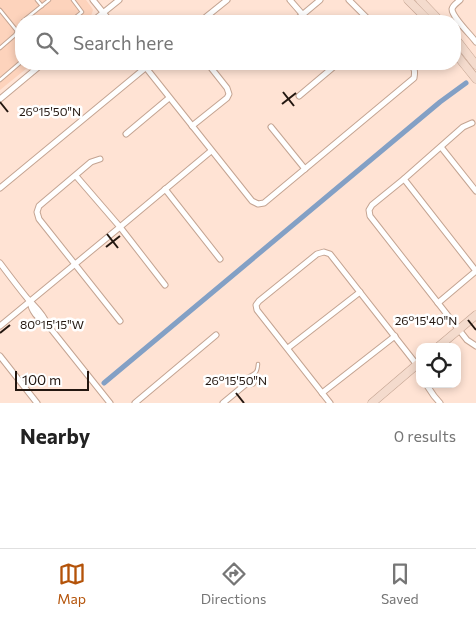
<!DOCTYPE html>
<html lang="en">
<head>
<meta charset="utf-8">
<style>
	body { margin:0; font-family:Commissioner,sans-serif; background:#f6f6f6; color:#222 }
	.controls { position:absolute; right:15px; bottom:15px; display:grid; overflow:hidden; border-radius:10px; box-shadow:0 2px 8px #0003 }
	.controls button { width:45px; height:45px; display:grid; place-items:center; padding:0; border:0; border-bottom:1px solid #e0e0e0; background:#fff; color:#222; font:25px sans-serif }
	.scale { position:absolute; left:15px; bottom:12px; width:74px; box-sizing:border-box; padding-left:5px; border:2px solid #231710; border-top:0; font-size:14px; line-height:18px; white-space:nowrap; color:#231710; -webkit-text-stroke:4px #fff; paint-order:stroke }
	.list { margin:0; padding:0; list-style:none }
	h2 { display:flex; justify-content:space-between; align-items:center; height:65px; margin:0; padding:0 20px; font-size:21px }
	h2 small { font-size:16px; font-weight:400; color:#767676 }
	.icon { flex:none; width:28px; height:28px; fill:none; stroke:currentColor; stroke-width:2; stroke-linecap:round; stroke-linejoin:round }
	.map { position:relative; flex:none; width:476px; height:403px; overflow:hidden }
	.search { position:absolute; background:#fff; box-shadow:0 2px 8px #0003; left:15px; right:15px; top:15px; height:55px; display:flex; align-items:center; gap:12px; box-sizing:border-box; padding:0 18px; border-radius:20px; color:#767676; font-size:19px }
	.sheet { height:145px; background:#fff }
	nav { display:flex; justify-content:space-around; align-items:center; box-sizing:border-box; height:70px; border-top:1px solid #e0e0e0; background:#fff; font-size:14px; color:#767676 }
	nav a { display:grid; justify-items:center; gap:2px }
	nav .on { color:#b45309 }
	.map>svg:first-child { display:block }
	.built { fill:#fdd3bc }
	.lines { fill:none; stroke-linecap:round; stroke-linejoin:round }
	.canal { stroke:#83a0c5; stroke-width:5 }
	.lane-casing { stroke:#c4a492; stroke-width:4.5 }
	.street-casing { stroke:#c4a492; stroke-width:7 }
	.secondary-casing { stroke:#c4a492; stroke-width:9 }
	.lane { stroke:#fff; stroke-width:2.5 }
	.street { stroke:#fff; stroke-width:5 }
	.secondary { stroke:#f4dbcd; stroke-width:8 }
	.ticks { fill:none; stroke:#231710; stroke-width:2 }
	.ticks-label { font-size:12px; text-anchor:middle; fill:#231710; stroke:#fff; stroke-width:5; stroke-linejoin:round; paint-order:stroke }
</style>
</head>
<body>
<div class="map">
<svg width="476" height="403" viewBox="0 0 476 403">
	<rect width="100%" height="100%" fill="#ffe3d4"/>
	<polygon class="built" points="0,0 86,0 92,8 93,10 91,16 84,21 21,21 21,64 32,64 0,90"/>
	<g class="lines">
		<polyline class="canal" points="104,383 440,102 466,83"/>
		<defs>
			<g id="lane">
				<polyline points="37,0 42,6"/>
				<polyline points="0,10 17,31"/>
				<polyline points="23,21 49,0"/>
				<polyline points="71,21 82,12 73,0"/>
				<polyline points="0,48 15,35 21,24"/>
				<polyline points="0,80 21,62"/>
				<path d="M 255,374 L 256,379 L 254,384 L 251,385 L 247,383 L 246,380 L 247,378 C 255,372 257,375 258,364"/>
			</g>
			<g id="street">
				<polyline points="93,0 110,21"/>
				<polyline points="290,0 303,15"/>
				<polyline points="349,0 370,21"/>
				<path d="M 460,0 C 457,3 453,5 452,9 C 452,17 471,35 476,42"/>
				<polyline points="93,21 119,0"/>
				<polyline points="201,21 227,0"/>
				<polyline points="295,21 320,0"/>
				<path d="M 143,64 L 252,201 L 258,204 L 264,203 L 414,78 C 415,72 415,69 411,64"/>
				<polyline points="299,96 337,64"/>
				<polyline points="0,99 42,64"/>
				<polyline points="472,123 463,127 404,179 372,205 369,210 370,216 467,340 476,346"/>
				<polyline points="192,126 227,98 229,94 227,88 208,64"/>
				<polyline points="271,127 305,169"/>
				<polyline points="126,134 169,98"/>
				<polyline points="441,147 476,191"/>
				<polyline points="100,159 91,162 39,206 37,212 39,219 120,321"/>
				<polyline points="76,176 120,227 165,285"/>
				<polyline points="404,179 476,271 438,303"/>
				<polyline points="0,188 150,64"/>
				<polyline points="165,189 220,259"/>
				<path d="M 0,263 C 9,275 18,287 27,298 C 35,307 43,313 47,324 L 110,403"/>
				<path d="M 30,301 C 31,311 38,319 46,323"/>
				<polyline points="0,326 120,227 211,151"/>
				<polyline points="288,348 360,292"/>
				<polyline points="0,356 37,403"/>
				<polyline points="426,384 434,396 440,403"/>
				<polyline points="322,393 395,336"/>
				<polyline points="135,403 216,335"/>
				<polyline points="223,403 252,379"/>
				<polyline points="330,403 257,310 256,305 259,301 317,254 324,252 330,254 417,365 420,371"/>
			</g>
			<g id="secondary">
				<polyline points="408,0 429,21"/>
				<polyline points="420,0 440,21"/>
				<polyline points="455,38 476,65"/>
				<polyline points="455,53 476,79"/>
				<polyline points="438,347 476,315"/>
				<polyline points="372,403 420,362"/>
			</g>
		</defs>
		<use href="#lane" class="lane-casing"/>
		<use href="#street" class="street-casing"/>
		<use href="#secondary" class="secondary-casing"/>
		<use href="#lane" class="lane"/>
		<use href="#street" class="street"/>
		<use href="#secondary" class="secondary"/>
	</g>
	<path class="ticks" d="M 283,92 L 294,106M 0,102 L 8,112M 282,104 L 296,93M 107,234 L 118,248M 106,247 L 120,236M 468,320 L 476,330M 0,333 L 10,325M 236,393 L 244,403"/>
	<g class="ticks-label">
		<text x="50" y="116">26°15'50"N</text>
		<text x="426" y="325">26°15'40"N</text>
		<text x="52" y="329">80°15'15"W</text>
		<text x="236" y="385">26°15'50"N</text>
	</g>
</svg>
<div class="controls">
<button><svg class="icon" aria-label="locate" viewBox="0 0 24 24"><circle cx="12" cy="12" r="6"/><path d="M12 2v4M12 18v4M2 12h4M18 12h4"/></svg></button>
</div>
<div class="scale">100 m</div>
<div class="search"><svg class="icon" aria-label="search" viewBox="0 0 24 24"><circle cx="10" cy="10" r="6"/><path d="M15 15l6 6"/></svg>Search here</div>
</div>
<section class="sheet">
<h2>Nearby<small>0 results</small></h2>
<ul class="list">
</ul>
</section>
<nav>
<a class="on"><svg class="icon" aria-label="map" viewBox="0 0 24 24"><path d="M3 6l6-2 6 2 6-2v14l-6 2-6-2-6 2zM9 4v14M15 6v14"/></svg>Map</a>
<a><svg class="icon" aria-label="directions" viewBox="0 0 24 24"><path d="M12 3l9 9-9 9-9-9zM9 14v-3h6M13 9l2 2-2 2"/></svg>Directions</a>
<a><svg class="icon" aria-label="saved" viewBox="0 0 24 24"><path d="M7 4h10v16l-5-4-5 4z"/></svg>Saved</a>
</nav>
</body>
</html>
